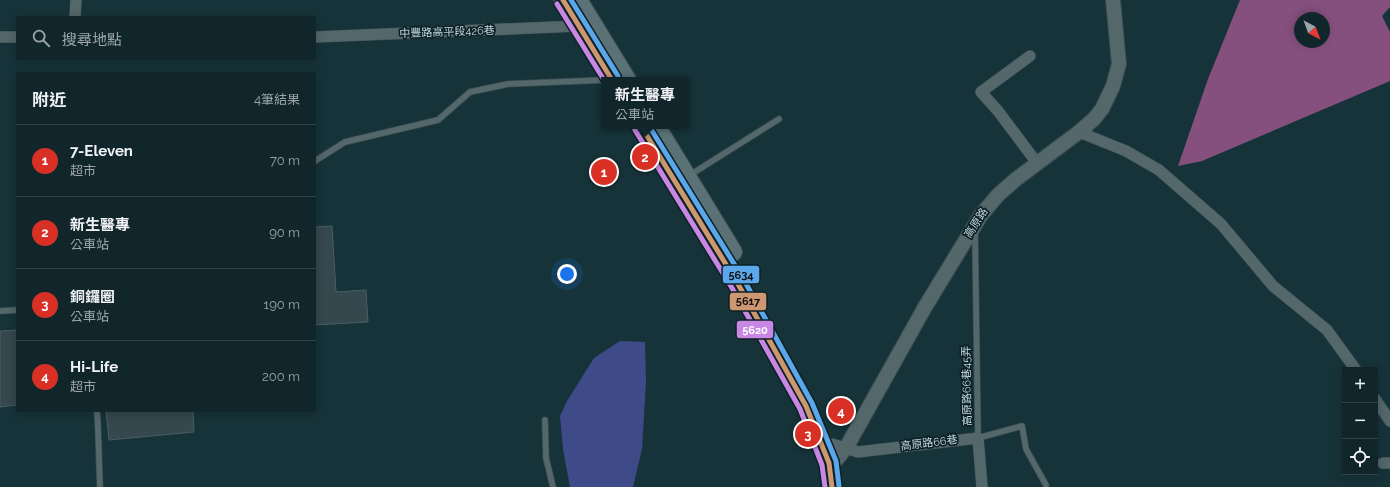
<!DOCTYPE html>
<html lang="zh-TW">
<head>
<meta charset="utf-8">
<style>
	body { margin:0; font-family:Raleway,"Noto Sans TC",sans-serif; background:#1e3237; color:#f1f3f6 }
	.controls { position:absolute; right:12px; bottom:12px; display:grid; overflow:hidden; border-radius:0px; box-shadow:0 2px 10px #0003 }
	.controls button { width:36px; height:36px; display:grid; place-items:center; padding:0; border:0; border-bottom:1px solid #304347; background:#10262b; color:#f1f3f6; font:20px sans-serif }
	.compass { position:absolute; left:1294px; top:12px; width:36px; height:36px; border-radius:50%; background:#10262b; box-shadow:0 2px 10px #0003; rotate:139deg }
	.you { position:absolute; left:567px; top:274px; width:14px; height:14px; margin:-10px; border:3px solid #fff; border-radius:50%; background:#1a73e8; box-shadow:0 0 0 6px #1a73e833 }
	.badge { display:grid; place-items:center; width:26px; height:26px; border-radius:50%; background:#d93025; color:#fff; font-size:13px; font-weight:700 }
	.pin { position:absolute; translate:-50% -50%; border:2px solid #fff; box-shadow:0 1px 4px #0006 }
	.popup { position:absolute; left:601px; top:77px; width:88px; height:52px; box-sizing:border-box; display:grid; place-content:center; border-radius:0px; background:#10262b; filter:drop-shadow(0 1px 3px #0005); font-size:13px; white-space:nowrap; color:#9ca5a9 }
	.popup b { font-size:15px; color:#f1f3f6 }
	.popup::after { content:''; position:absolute; left:50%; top:100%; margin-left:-8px; border:8px solid transparent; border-top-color:#10262b }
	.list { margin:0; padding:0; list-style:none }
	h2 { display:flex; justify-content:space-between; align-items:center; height:52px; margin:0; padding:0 16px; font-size:17px }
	h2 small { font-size:13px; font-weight:400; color:#9ca5a9 }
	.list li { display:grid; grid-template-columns:26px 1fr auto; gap:12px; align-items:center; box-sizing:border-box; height:72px; padding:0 16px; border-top:1px solid #304347 }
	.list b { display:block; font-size:15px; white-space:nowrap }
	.list p { margin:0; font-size:13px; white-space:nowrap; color:#9ca5a9 }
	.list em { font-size:13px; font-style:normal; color:#9ca5a9 }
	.icon { flex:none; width:22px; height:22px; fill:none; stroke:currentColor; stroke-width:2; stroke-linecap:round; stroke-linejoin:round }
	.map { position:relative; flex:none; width:1390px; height:487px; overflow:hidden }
	.search { position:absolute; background:#10262b; box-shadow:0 2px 10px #0003; left:16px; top:16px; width:300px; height:44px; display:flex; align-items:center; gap:10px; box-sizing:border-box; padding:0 14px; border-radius:0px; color:#9ca5a9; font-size:15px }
	.panel { position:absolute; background:#10262b; box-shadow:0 2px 10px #0003; left:16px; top:72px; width:300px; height:340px; border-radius:0px }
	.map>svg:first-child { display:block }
	.forest { fill:#86507e; fill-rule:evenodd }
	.water { fill:#3f4a89 }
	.building { fill:#34484e; stroke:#4a5d64 }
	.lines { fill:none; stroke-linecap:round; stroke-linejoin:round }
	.service-casing { stroke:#394d51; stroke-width:7 }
	.minor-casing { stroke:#394d51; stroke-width:12 }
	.tertiary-casing { stroke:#394d51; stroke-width:16 }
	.primary-casing { stroke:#394d51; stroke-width:20 }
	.service { stroke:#54676b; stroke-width:5.5 }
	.minor { stroke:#54676b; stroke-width:11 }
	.tertiary { stroke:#54676b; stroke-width:14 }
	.primary { stroke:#5a7176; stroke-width:18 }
	.bus-1-casing { stroke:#0d2126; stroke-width:8 }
	.bus-2-casing { stroke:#0d2126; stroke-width:8 }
	.bus-3-casing { stroke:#0d2126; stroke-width:8 }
	.bus-1 { stroke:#cd976f; stroke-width:5 }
	.bus-2 { stroke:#c787e3; stroke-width:5 }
	.bus-3 { stroke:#5aa8eb; stroke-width:5 }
	.labels { text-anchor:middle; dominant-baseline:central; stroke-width:3.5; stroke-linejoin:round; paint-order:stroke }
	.street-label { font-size:11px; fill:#c2dbe1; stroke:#0d2126 }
	.line-badge { stroke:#0d2126; stroke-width:1.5 }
	.badge-label { font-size:11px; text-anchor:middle; font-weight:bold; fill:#fff }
	.pale-badge-label { font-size:11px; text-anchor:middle; font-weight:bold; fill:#111 }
</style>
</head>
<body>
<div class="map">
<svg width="1390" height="487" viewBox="0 0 1390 487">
	<rect width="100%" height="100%" fill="#163339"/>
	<path class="forest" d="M 1240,0 L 1390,0 L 1390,7 L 1382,16 L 1390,32 L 1390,81 L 1202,161 L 1178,166 L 1208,79 ZM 1300,18 L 1324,18 L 1324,42 L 1300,42 Z"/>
	<polygon class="water" points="620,341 645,342 646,382 642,449 633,487 570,487 563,449 560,416 567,401 594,358"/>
	<g class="building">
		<polygon points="332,226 336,292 366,290 368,322 315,325 315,227"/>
		<polygon points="17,330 17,405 0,407 0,331"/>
		<polygon points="106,411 193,411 194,432 109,440"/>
	</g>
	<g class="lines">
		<defs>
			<g id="service">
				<polyline points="315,161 345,142 438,120 470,92 508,84 604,80"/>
				<polyline points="690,175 779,119"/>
				<polyline points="975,232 978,438 1022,426 1026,449 1046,485"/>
				<polyline points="0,311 17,310"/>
				<polyline points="97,411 98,428 100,487"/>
				<polyline points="545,420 546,458 553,487"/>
			</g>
			<g id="minor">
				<polyline points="75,17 76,0"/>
				<polyline points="0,37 17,37"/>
				<polyline points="315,37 579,26"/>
				<polyline points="1030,56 981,92 998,111 1037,163"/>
				<polyline points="1079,132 1126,151 1159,170 1221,224 1273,286 1327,330 1356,370"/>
				<polyline points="1375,399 1390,421"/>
				<polyline points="832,444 858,452 978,438 982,487"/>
				<polyline points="1383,463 1390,463"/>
			</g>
			<polyline id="tertiary" points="829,463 837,459 846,448 925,307 981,215 998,195 1015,180 1079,132 1094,119 1102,109 1113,86 1119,64 1113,0"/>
			<g id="primary">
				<polyline points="563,0 612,80"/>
				<polyline points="578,0 627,80"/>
				<polyline points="641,126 738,284 806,406 829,463 832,487"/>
				<polyline points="656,126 733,252"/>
			</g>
		</defs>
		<use href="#service" class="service-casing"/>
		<use href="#minor" class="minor-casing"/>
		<use href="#tertiary" class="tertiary-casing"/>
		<use href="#primary" class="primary-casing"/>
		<use href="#service" class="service"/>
		<use href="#minor" class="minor"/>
		<use href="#tertiary" class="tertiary"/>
		<use href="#primary" class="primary"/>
		<defs>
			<g id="bus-1">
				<polyline points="563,0 612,80"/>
				<polyline points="641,126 738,284 806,406 829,463 832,487"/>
			</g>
			<g id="bus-2">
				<polyline points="557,4 604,80"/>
				<polyline points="635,130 732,288 800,409 822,465 825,487"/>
			</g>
			<g id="bus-3">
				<polyline points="571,0 618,76"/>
				<polyline points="649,126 744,280 812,403 836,461 839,486"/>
			</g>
		</defs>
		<use href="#bus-1" class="bus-1-casing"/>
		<use href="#bus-2" class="bus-2-casing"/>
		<use href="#bus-3" class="bus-3-casing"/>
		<use href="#bus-1" class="bus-1"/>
		<use href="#bus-2" class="bus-2"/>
		<use href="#bus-3" class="bus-3"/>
	</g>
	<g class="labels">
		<g class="street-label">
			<text transform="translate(447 32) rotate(-2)">中豐路高平段426巷</text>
			<text transform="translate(976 223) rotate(-57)">高原路</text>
			<text transform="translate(967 386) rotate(-91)">高原路66巷45弄</text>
			<text transform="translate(929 443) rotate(-7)">高原路66巷</text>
		</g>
	</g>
	<g class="line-badge">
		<rect x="722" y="265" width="38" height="19" rx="4" fill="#5aa8eb"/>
		<rect x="729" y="292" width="38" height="19" rx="4" fill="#cd976f"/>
		<rect x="736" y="320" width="38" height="19" rx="4" fill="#c787e3"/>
	</g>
	<g class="badge-label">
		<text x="755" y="334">5620</text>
	</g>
	<g class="pale-badge-label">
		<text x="741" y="279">5634</text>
		<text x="748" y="305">5617</text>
	</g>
</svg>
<div class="controls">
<button>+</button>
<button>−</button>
<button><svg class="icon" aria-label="locate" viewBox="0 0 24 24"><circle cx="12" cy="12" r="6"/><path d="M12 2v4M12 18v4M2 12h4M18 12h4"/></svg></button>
</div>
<svg class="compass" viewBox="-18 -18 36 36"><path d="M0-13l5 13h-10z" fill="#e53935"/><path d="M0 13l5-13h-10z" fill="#9ca5a9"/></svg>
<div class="you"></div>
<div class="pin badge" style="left:604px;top:172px">1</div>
<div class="pin badge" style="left:645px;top:157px">2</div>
<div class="popup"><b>新生醫專</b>公車站</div>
<div class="pin badge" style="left:808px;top:434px">3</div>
<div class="pin badge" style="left:841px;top:411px">4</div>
<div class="search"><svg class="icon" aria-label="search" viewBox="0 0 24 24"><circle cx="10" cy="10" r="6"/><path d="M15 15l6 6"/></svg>搜尋地點</div>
<section class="panel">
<h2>附近<small>4筆結果</small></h2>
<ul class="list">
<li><span class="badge">1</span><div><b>7-Eleven</b><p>超市</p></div><em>70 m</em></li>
<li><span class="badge">2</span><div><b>新生醫專</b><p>公車站</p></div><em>90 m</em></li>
<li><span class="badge">3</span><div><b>銅鑼圈</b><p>公車站</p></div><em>190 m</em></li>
<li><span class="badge">4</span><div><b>Hi-Life</b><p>超市</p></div><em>200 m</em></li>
</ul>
</section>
</div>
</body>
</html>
